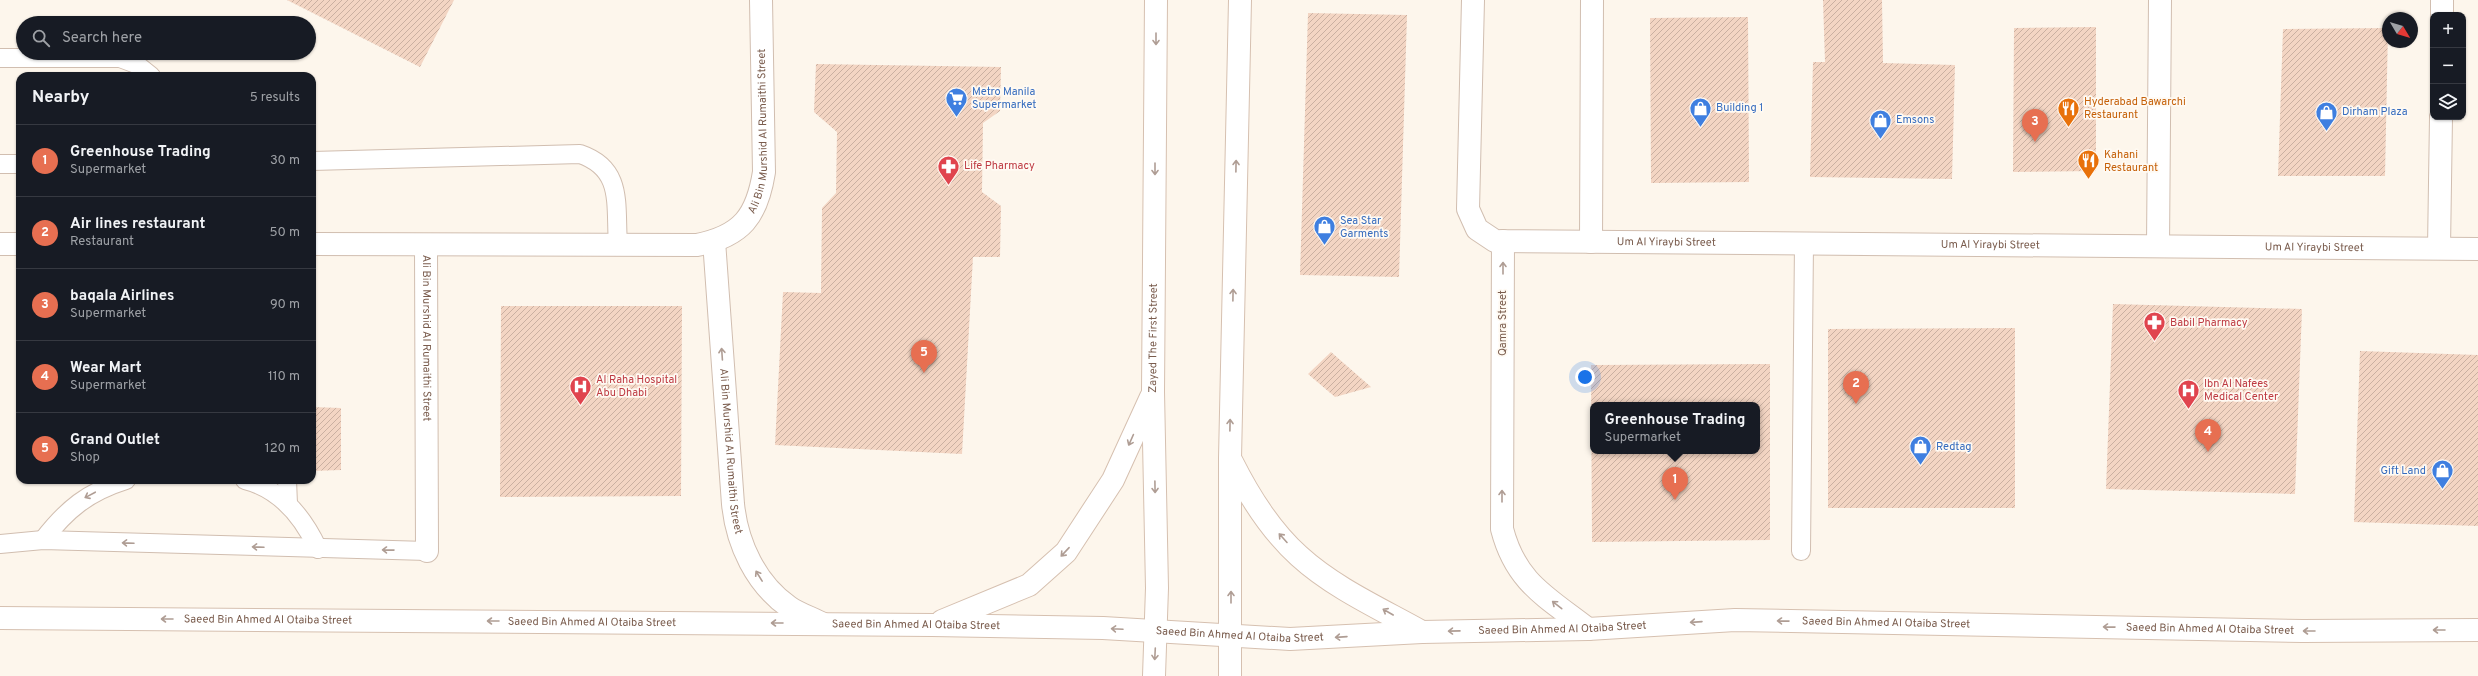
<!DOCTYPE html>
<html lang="en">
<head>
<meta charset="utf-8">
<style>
	body { margin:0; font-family:Overpass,sans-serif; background:#242831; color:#f1f3f6 }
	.controls { position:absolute; right:12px; top:12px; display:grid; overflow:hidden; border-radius:8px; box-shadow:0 1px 3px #0004 }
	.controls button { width:36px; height:36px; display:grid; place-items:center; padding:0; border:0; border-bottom:1px solid #363941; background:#171b24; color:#f1f3f6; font:20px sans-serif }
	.compass { position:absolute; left:2382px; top:12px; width:36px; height:36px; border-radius:50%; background:#171b24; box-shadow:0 1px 3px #0004; rotate:128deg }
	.you { position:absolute; left:1585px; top:377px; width:14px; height:14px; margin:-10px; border:3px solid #fff; border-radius:50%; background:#1a73e8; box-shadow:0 0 0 6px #1a73e833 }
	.badge { display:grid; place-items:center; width:26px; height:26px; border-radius:50%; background:#e76f51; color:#fff; font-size:13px; font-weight:700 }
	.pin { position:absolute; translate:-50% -33px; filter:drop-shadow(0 1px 2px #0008) }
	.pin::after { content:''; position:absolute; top:21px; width:14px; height:12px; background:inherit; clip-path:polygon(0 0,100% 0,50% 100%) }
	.popup { position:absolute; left:1590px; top:402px; width:170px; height:52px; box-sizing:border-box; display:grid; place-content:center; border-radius:8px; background:#171b24; filter:drop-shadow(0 1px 3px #0005); font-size:13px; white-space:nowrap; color:#9ea1a6 }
	.popup b { font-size:15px; color:#f1f3f6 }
	.popup::after { content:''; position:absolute; left:50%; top:100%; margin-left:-8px; border:8px solid transparent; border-top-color:#171b24 }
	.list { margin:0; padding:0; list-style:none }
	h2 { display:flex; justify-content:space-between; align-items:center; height:52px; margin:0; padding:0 16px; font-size:17px }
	h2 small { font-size:13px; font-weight:400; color:#9ea1a6 }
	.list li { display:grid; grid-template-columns:26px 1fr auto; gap:12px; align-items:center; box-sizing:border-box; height:72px; padding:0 16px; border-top:1px solid #363941 }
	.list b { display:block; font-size:15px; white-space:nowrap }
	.list p { margin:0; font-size:13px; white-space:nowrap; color:#9ea1a6 }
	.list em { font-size:13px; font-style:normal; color:#9ea1a6 }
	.icon { flex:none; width:22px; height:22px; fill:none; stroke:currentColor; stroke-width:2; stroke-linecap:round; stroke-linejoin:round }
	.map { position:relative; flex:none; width:2478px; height:676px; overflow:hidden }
	.search { position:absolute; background:#171b24; box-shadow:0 1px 3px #0004; left:16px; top:16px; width:300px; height:44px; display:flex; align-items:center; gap:10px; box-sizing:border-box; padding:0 14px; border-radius:22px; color:#9ea1a6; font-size:15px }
	.panel { position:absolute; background:#171b24; box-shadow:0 1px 3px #0004; left:16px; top:72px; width:300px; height:412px; border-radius:12px }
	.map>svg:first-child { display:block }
	.building { fill:url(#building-hatch); fill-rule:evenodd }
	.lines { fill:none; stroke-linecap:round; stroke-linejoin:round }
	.service-casing { stroke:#d1beb0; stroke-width:20 }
	.minor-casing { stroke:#d1beb0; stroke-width:24 }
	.secondary-casing { stroke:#d6c0b0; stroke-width:24 }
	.service { stroke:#fff; stroke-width:18 }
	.minor { stroke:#fff; stroke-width:22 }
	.secondary { stroke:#fff; stroke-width:22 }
	.oneway { stroke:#af9d94 }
	.labels { text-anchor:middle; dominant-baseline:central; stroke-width:3.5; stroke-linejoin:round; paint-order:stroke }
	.shop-label { font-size:11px; fill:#366cbe; stroke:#fffaf3; text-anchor:start }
	.food-label { font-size:11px; fill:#c56008; stroke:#fffaf3; text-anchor:start }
	.street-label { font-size:11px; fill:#7a5c4d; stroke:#fffaf3 }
	.health-label { font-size:11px; fill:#be3a42; stroke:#fffaf3; text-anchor:start }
</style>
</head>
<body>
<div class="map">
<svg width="2478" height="676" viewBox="0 0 2478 676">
	<defs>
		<pattern id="building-hatch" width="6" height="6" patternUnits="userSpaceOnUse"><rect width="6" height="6" fill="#f3d5c3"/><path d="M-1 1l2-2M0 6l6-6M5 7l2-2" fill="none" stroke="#cab0a1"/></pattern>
	</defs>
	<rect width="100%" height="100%" fill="#fdf6ec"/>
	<g class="building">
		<polygon points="287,0 454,0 420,67"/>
		<polygon points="1823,0 1882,0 1883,63 1955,65 1952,179 1810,177 1813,62 1825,62"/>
		<polygon points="1308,13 1407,15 1399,277 1300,275"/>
		<polygon points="1748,17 1749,182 1651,183 1650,18"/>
		<polygon points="2096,27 2096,171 2013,172 2014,28"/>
		<polygon points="2388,28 2385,176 2278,176 2283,29"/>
		<polygon points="816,64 1001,67 1000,111 983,123 982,192 1001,206 1000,257 973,257 962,454 775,445 783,292 821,293 822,208 836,193 837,132 814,112"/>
		<polygon points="2113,304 2302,309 2295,494 2106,489"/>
		<polygon points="501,306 682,306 681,496 500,497"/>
		<polygon points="2015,328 2015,508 1828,508 1828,329"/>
		<polygon points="2360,351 2478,355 2478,526 2354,522"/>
		<polygon points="1331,352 1371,387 1335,397 1308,374"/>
		<path d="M 1770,364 L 1770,540 L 1592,542 L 1591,365 ZM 1593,405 L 1757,405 L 1757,451 L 1593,451 Z"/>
		<polygon points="312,407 341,408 341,470 312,471"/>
	</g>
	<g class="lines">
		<defs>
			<g id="service">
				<polyline points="0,58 120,58 136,64 151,76"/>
				<path d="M 312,161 L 580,154 C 624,169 615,205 618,244"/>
				<polyline points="0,164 20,164"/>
				<path d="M 245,480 C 281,489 303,517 318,549"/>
				<polyline points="287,480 288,504"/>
				<path d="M 43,540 C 67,509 88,492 126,480"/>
				<polyline points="0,544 43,540 427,551"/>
				<polyline points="1801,551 1804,243"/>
			</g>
			<g id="minor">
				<path id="s1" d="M 1473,0 L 1468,209 L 1477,229 L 1495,241 L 2478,249"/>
				<polyline points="2442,15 2442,0"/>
				<path id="s2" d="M 714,241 L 733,504 C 737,544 756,584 789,607 C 799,614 812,618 823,624"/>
				<path d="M 1503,241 L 1502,529 C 1516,583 1547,597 1588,629"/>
				<polyline points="1591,242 1592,0"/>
				<polyline points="0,244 20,244"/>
				<path id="s3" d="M 312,244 L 697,245 C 742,236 757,216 764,172 L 761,0"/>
				<path id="s4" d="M 426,245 L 427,551"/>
				<polyline points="2158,246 2160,0"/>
				<polyline points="2439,248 2441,117"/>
			</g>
			<g id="secondary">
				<path d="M 1232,462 C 1249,496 1270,530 1299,556 C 1334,588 1381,609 1422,632"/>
				<path id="s5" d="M 0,618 L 932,625 L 1103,628 L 1290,639 L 1422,632 L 1588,629 L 1735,620 L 2303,631 L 2478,630"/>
				<polyline points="942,621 1029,585 1066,552 1113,480 1151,397"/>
				<path id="s6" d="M 1154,676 L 1157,588 L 1153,392 L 1156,0"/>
				<polyline points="1230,676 1230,458 1240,0"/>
			</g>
		</defs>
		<use href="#service" class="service-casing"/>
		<use href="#minor" class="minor-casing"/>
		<use href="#secondary" class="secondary-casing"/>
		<use href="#service" class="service"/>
		<use href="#minor" class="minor"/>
		<use href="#secondary" class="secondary"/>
	</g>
	<defs><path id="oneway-shaft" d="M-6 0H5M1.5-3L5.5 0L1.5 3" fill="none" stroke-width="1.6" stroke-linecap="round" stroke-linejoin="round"/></defs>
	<g class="oneway">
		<use href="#oneway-shaft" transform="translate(1156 39) rotate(90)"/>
		<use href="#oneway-shaft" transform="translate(1236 166) rotate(-89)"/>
		<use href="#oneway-shaft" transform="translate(1155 169) rotate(90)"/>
		<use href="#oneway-shaft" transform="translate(1503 268) rotate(-90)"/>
		<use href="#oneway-shaft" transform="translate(1233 295) rotate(-89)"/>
		<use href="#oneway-shaft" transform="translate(722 354) rotate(-94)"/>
		<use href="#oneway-shaft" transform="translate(1230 425) rotate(-89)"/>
		<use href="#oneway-shaft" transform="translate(1131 440) rotate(114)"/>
		<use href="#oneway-shaft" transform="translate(1155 487) rotate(89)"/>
		<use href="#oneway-shaft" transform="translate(90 495) rotate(152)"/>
		<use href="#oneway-shaft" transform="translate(1502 496) rotate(-90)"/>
		<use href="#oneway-shaft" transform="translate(1283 538) rotate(-132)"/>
		<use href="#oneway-shaft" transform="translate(128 543) rotate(-178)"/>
		<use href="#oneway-shaft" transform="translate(258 547) rotate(-178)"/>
		<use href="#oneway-shaft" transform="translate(388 550) rotate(-179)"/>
		<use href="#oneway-shaft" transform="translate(1065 552) rotate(133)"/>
		<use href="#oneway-shaft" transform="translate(759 576) rotate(-122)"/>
		<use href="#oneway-shaft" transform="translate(1231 597) rotate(-90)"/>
		<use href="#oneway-shaft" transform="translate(1557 605) rotate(-142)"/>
		<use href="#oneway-shaft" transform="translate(1388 612) rotate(-150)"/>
		<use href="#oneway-shaft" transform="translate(167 619) rotate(-180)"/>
		<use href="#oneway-shaft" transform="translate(493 621) rotate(-180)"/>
		<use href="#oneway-shaft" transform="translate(1783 621) rotate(-179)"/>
		<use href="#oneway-shaft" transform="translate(1696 622) rotate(176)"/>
		<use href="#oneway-shaft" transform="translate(777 623) rotate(-180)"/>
		<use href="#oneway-shaft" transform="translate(2109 627) rotate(-179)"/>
		<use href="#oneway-shaft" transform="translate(1117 629) rotate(-177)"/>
		<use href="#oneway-shaft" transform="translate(2439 630) rotate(180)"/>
		<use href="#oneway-shaft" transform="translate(1454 631) rotate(179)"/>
		<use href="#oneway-shaft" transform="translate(2309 631) rotate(180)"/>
		<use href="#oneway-shaft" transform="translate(1341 637) rotate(176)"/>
		<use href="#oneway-shaft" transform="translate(1155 654) rotate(93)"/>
	</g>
	<defs>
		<symbol id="supermarket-pin" viewBox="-11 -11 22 30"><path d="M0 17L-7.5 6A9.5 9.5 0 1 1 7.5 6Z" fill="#3f7fe0" stroke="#fffaf3"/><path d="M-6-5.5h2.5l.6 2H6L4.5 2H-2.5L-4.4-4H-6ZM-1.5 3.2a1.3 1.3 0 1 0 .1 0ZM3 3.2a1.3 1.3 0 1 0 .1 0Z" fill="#fff"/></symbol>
		<symbol id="shop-pin" viewBox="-11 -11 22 30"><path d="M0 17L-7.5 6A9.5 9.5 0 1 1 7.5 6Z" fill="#3f7fe0" stroke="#fffaf3"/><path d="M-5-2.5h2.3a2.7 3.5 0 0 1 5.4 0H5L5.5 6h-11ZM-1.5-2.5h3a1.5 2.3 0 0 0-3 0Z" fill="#fff"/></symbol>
		<symbol id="restaurant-pin" viewBox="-11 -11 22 30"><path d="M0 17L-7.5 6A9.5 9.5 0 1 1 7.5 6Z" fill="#e8710a" stroke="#fffaf3"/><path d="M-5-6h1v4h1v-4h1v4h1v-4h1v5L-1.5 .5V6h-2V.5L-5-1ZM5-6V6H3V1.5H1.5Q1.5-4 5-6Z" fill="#fff"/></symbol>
		<symbol id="pharmacy-pin" viewBox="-11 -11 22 30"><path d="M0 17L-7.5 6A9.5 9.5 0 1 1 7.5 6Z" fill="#e0444e" stroke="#fffaf3"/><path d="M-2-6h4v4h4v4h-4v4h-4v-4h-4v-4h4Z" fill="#fff"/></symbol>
		<symbol id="hospital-pin" viewBox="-11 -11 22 30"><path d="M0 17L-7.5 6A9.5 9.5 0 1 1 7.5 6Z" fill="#e0444e" stroke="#fffaf3"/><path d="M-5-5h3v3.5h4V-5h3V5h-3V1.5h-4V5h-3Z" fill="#fff"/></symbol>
	</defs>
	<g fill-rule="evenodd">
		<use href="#supermarket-pin" x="944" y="86" width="25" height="34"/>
		<use href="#shop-pin" x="1688" y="96" width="25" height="34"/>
		<use href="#restaurant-pin" x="2056" y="96" width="25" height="34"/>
		<use href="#shop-pin" x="2314" y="100" width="25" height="34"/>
		<use href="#shop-pin" x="1868" y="108" width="25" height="34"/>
		<use href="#restaurant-pin" x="2076" y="148" width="25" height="34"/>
		<use href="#pharmacy-pin" x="936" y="154" width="25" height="34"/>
		<use href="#shop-pin" x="1312" y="214" width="25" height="34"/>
		<use href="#pharmacy-pin" x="2142" y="310" width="25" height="34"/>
		<use href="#hospital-pin" x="568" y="374" width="25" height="34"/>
		<use href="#hospital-pin" x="2176" y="378" width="25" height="34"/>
		<use href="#shop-pin" x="1908" y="434" width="25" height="34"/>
		<use href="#shop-pin" x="2430" y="458" width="25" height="34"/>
	</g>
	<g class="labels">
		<g class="shop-label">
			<text x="972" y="92">Metro Manila<tspan x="972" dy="13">Supermarket</tspan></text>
			<text x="1716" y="108">Building 1</text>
			<text x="2342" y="112">Dirham Plaza</text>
			<text x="1896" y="120">Emsons</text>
			<text x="1340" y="221">Sea Star<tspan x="1340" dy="13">Garments</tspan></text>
			<text x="1936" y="447">Redtag</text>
			<text x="2426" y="471" text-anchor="end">Gift Land</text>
		</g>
		<g class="food-label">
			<text x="2084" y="102">Hyderabad Bawarchi<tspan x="2084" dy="13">Restaurant</tspan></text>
			<text x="2104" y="155">Kahani<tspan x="2104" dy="13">Restaurant</tspan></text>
		</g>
		<g class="street-label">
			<text stroke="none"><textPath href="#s3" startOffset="533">Ali Bin Murshid Al Rumaithi Street</textPath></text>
			<text stroke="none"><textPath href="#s1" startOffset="424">Um Al Yiraybi Street</textPath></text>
			<text stroke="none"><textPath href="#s1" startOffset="748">Um Al Yiraybi Street</textPath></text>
			<text stroke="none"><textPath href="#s1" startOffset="1072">Um Al Yiraybi Street</textPath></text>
			<text transform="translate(1503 323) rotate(-90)">Qamra Street</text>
			<text stroke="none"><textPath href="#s4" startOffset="93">Ali Bin Murshid Al Rumaithi Street</textPath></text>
			<text stroke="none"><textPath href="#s6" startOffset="338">Zayed The First Street</textPath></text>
			<text stroke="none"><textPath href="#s2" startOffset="211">Ali Bin Murshid Al Rumaithi Street</textPath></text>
			<text stroke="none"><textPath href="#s5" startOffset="268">Saeed Bin Ahmed Al Otaiba Street</textPath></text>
			<text stroke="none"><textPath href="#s5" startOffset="592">Saeed Bin Ahmed Al Otaiba Street</textPath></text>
			<text stroke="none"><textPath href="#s5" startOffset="1887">Saeed Bin Ahmed Al Otaiba Street</textPath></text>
			<text stroke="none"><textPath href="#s5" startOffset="916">Saeed Bin Ahmed Al Otaiba Street</textPath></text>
			<text stroke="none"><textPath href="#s5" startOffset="1563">Saeed Bin Ahmed Al Otaiba Street</textPath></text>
			<text stroke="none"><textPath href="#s5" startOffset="2211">Saeed Bin Ahmed Al Otaiba Street</textPath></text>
			<text stroke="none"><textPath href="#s5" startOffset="1240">Saeed Bin Ahmed Al Otaiba Street</textPath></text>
		</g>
		<g class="health-label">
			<text x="964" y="166">Life Pharmacy</text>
			<text x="2170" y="323">Babil Pharmacy</text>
			<text x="596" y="380">Al Raha Hospital<tspan x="596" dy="13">Abu Dhabi</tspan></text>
			<text x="2204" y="384">Ibn Al Nafees<tspan x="2204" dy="13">Medical Center</tspan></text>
		</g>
	</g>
</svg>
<div class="controls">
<button>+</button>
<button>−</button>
<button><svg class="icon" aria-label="layers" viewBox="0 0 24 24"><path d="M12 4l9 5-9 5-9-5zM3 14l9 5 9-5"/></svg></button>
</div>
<svg class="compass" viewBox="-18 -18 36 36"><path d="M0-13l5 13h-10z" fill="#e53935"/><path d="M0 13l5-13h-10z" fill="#9ea1a6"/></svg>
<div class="you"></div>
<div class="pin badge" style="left:1675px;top:500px">1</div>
<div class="popup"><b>Greenhouse Trading</b>Supermarket</div>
<div class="pin badge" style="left:1856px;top:404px">2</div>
<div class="pin badge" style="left:2035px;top:142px">3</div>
<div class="pin badge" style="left:2208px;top:452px">4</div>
<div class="pin badge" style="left:924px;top:373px">5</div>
<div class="search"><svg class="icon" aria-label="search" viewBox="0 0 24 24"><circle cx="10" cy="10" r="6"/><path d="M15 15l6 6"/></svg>Search here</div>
<section class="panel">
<h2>Nearby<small>5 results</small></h2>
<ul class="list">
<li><span class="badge">1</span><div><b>Greenhouse Trading</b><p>Supermarket</p></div><em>30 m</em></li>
<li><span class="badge">2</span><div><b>Air lines restaurant</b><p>Restaurant</p></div><em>50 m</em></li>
<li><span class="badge">3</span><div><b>baqala Airlines</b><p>Supermarket</p></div><em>90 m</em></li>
<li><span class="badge">4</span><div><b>Wear Mart</b><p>Supermarket</p></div><em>110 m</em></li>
<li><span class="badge">5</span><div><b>Grand Outlet</b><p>Shop</p></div><em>120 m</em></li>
</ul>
</section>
</div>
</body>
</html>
